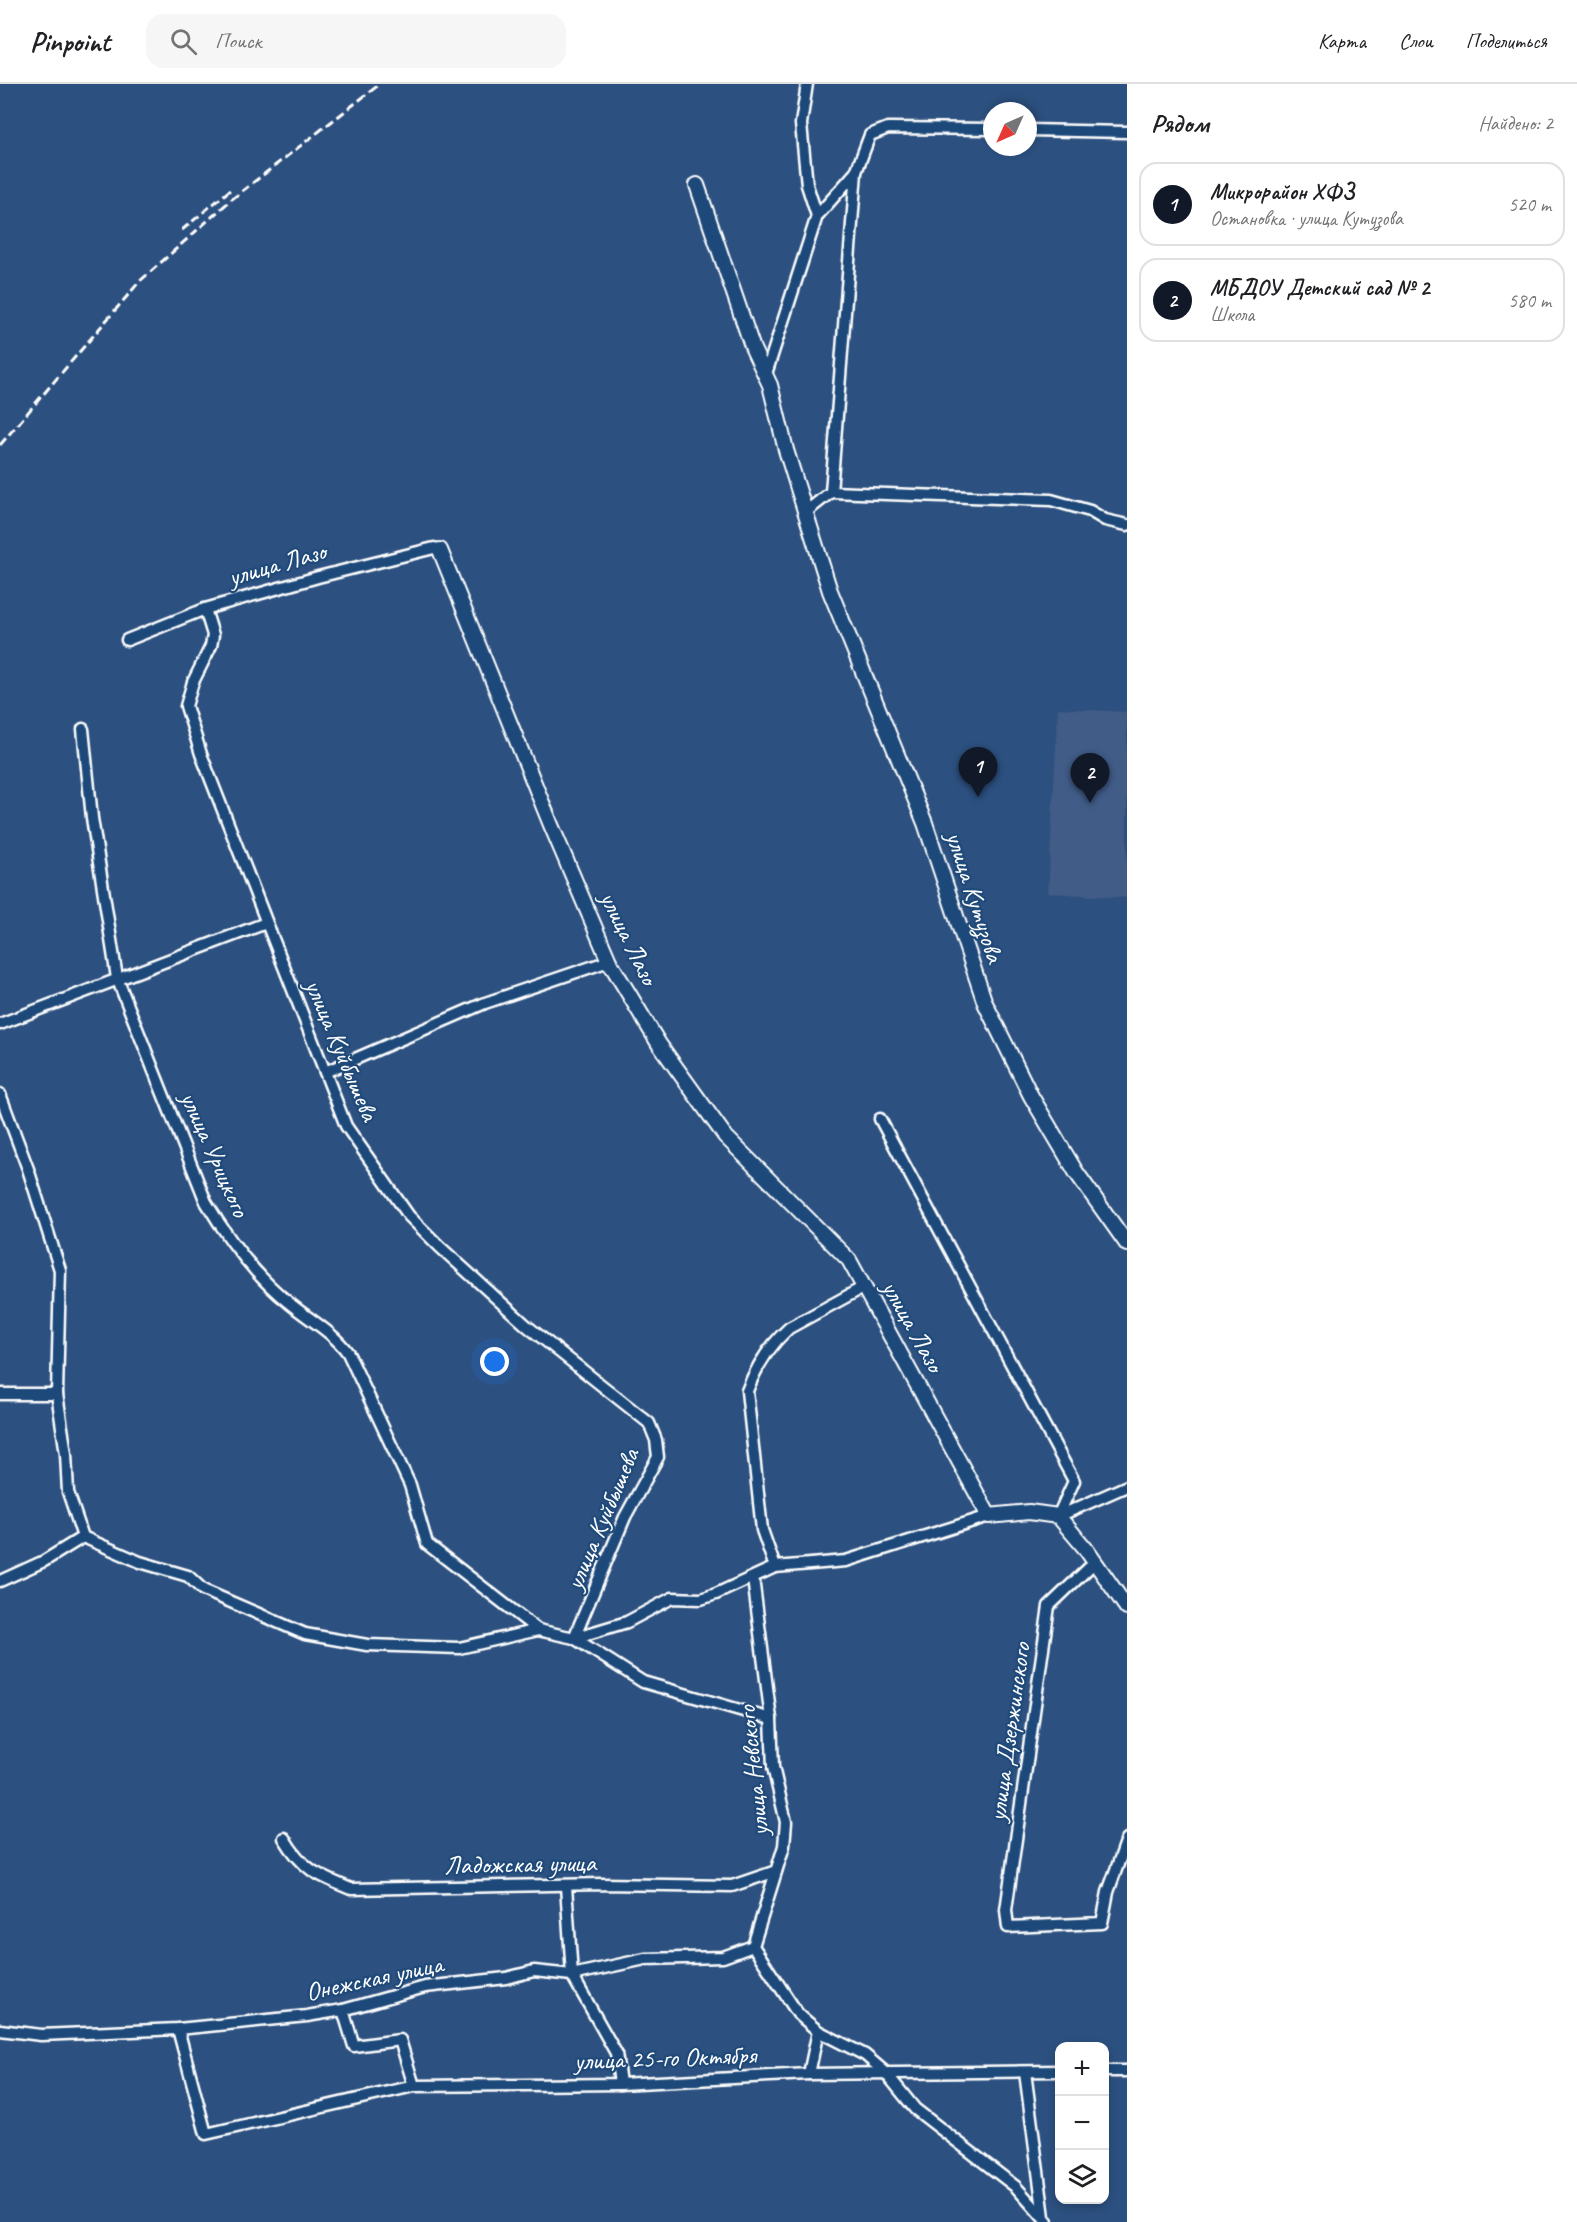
<!DOCTYPE html>
<html lang="ru">
<head>
<meta charset="utf-8">
<style>
	body { margin:0; font-family:Caveat,sans-serif; background:#f6f6f6; color:#202124 }
	.controls { position:absolute; right:18px; bottom:18px; display:grid; overflow:hidden; border-radius:12px; box-shadow:0 3px 9px #0003 }
	.controls button { width:54px; height:54px; display:grid; place-items:center; padding:0; border:0; border-bottom:2px solid #e0e0e0; background:#fff; color:#202124; font:30px sans-serif }
	.compass { position:absolute; left:983px; top:18px; width:54px; height:54px; border-radius:50%; background:#fff; box-shadow:0 3px 9px #0003; rotate:225deg }
	.you { position:absolute; left:495px; top:1278px; width:21px; height:21px; margin:-15px; border:4px solid #fff; border-radius:50%; background:#1a73e8; box-shadow:0 0 0 9px #1a73e833 }
	.badge { display:grid; place-items:center; width:39px; height:39px; border-radius:50%; background:#111827; color:#fff; font-size:20px; font-weight:700 }
	.pin { position:absolute; translate:-50% -50px; filter:drop-shadow(0 2px 3px #0008) }
	.pin::after { content:''; position:absolute; top:32px; width:21px; height:18px; background:inherit; clip-path:polygon(0 0,100% 0,50% 100%) }
	.list { margin:0; padding:0; list-style:none }
	h2 { display:flex; justify-content:space-between; align-items:center; height:78px; margin:0; padding:0 24px; font-size:26px }
	h2 small { font-size:20px; font-weight:400; color:#757577 }
	.list li { display:grid; grid-template-columns:39px 1fr auto; gap:18px; align-items:center; box-sizing:border-box; height:84px; margin:0 12px 12px; padding:0 12px; border:2px solid #e0e0e0; border-radius:18px }
	.list b { display:block; font-size:22px; white-space:nowrap }
	.list p { margin:0; font-size:20px; white-space:nowrap; color:#757577 }
	.list em { font-size:20px; font-style:normal; color:#757577 }
	.icon { flex:none; width:33px; height:33px; fill:none; stroke:currentColor; stroke-width:2; stroke-linecap:round; stroke-linejoin:round }
	.map { position:relative; flex:none; width:1127px; height:2138px; overflow:hidden }
	header { display:flex; align-items:center; gap:36px; box-sizing:border-box; height:84px; padding:0 30px; background:#fff; border-bottom:2px solid #e0e0e0 }
	header strong { font-size:28px }
	nav { display:flex; gap:33px; margin-inline-start:auto; font-size:21px }
	.search { width:420px; height:54px; background:#f6f6f6; display:flex; align-items:center; gap:15px; box-sizing:border-box; padding:0 21px; border-radius:18px; color:#757577; font-size:22px }
	main { display:flex }
	aside { flex:1; background:#fff }
	.map>svg:first-child { display:block }
	.built { fill:#405b87 }
	.lines { fill:none; stroke-linecap:round; stroke-linejoin:round }
	.minor-casing { stroke:#fff; stroke-width:15 }
	.tertiary-casing { stroke:#fff; stroke-width:18 }
	.minor { stroke:#1f4a7a; stroke-width:10 }
	.tertiary { stroke:#1f4a7a; stroke-width:14 }
	.rail { stroke:#fff; stroke-width:3; stroke-dasharray:9 4.5; stroke-linecap:butt }
	.labels { text-anchor:middle; dominant-baseline:central; stroke-width:4.5; stroke-linejoin:round; paint-order:stroke }
	.street-label { font-size:26px; fill:#fff; stroke:#1f4a7a }
</style>
</head>
<body>
<header>
<strong>Pinpoint</strong>
<div class="search"><svg class="icon" aria-label="search" viewBox="0 0 24 24"><circle cx="10" cy="10" r="6"/><path d="M15 15l6 6"/></svg>Поиск</div>
<nav><a>Карта</a><a>Слои</a><a>Поделиться</a></nav>
</header>
<main>
<div class="map">
<svg width="1127" height="2138" viewBox="0 0 1127 2138">
	<rect width="100%" height="100%" fill="#2c507f"/>
	<filter id="ink" filterUnits="userSpaceOnUse"><feTurbulence type="fractalNoise" baseFrequency=".0167" numOctaves="2"/><feDisplacementMap in="SourceGraphic" scale="12" xChannelSelector="R" yChannelSelector="G"/><feConvolveMatrix kernelMatrix="1 2 1 2 8 2 1 2 1" color-interpolation-filters="sRGB"/></filter>
	<g filter="url(#ink)">
		<polygon class="built" points="1058,624 1127,628 1127,814 1048,809"/>
		<g class="lines">
			<defs>
				<g id="minor">
					<polyline points="1028,46 1127,48"/>
					<polyline points="817,132 856,88"/>
					<polyline points="766,290 817,132 807,101 801,40 807,0"/>
					<polyline points="831,408 1051,416 1090,427 1105,436 1127,441"/>
					<polyline points="807,427 831,408 856,88 870,51 888,44 992,45"/>
					<polyline points="205,525 213,551 211,562 193,598 186,622 201,670 346,1042 409,1132 440,1163 527,1242 649,1339 656,1356 658,1373 625,1433 574,1554"/>
					<polyline points="127,556 205,525 318,493 434,464 440,466"/>
					<path d="M 83,645 L 92,734 L 117,894 L 206,1118 C 228,1155 254,1191 288,1218 C 308,1235 332,1247 348,1269 L 410,1401 L 427,1460 L 538,1546"/>
					<polyline points="0,940 266,839"/>
					<polyline points="325,988 485,919 609,877"/>
					<polyline points="0,1010 28,1085 60,1186 57,1310 66,1370 68,1408 83,1453 140,1478 188,1492 203,1506 305,1550 367,1561 459,1564 538,1546 574,1554 643,1598 771,1635"/>
					<polyline points="880,1035 1074,1397 1058,1432"/>
					<polyline points="0,1310 57,1310"/>
					<polyline points="1059,1432 1127,1402"/>
					<polyline points="1095,1478 1049,1522 1006,1826 1008,1843 1102,1839 1108,1808 1127,1755"/>
					<path d="M 775,1483 L 762,1446 L 747,1307 C 756,1283 770,1261 789,1244 L 864,1203"/>
					<polyline points="753,1494 771,1635 773,1683 786,1738 784,1762 753,1862 798,1930 818,1947 865,1971 886,1989 915,2025 1016,2103 1047,2138"/>
					<polyline points="0,1497 44,1477 83,1453"/>
					<polyline points="574,1554 627,1538 672,1514 701,1515 716,1510 775,1483 846,1477 989,1432"/>
					<path d="M 284,1754 C 303,1786 317,1791 351,1805 L 602,1800 L 732,1802 L 776,1787"/>
					<polyline points="566,1802 572,1891 616,1969 620,2000"/>
					<polyline points="343,1926 354,1962 400,1956 414,2002"/>
					<polyline points="178,1945 206,2050 414,2002 620,2000 809,1990 1060,1987"/>
					<polyline points="0,1946 41,1951 178,1945 307,1932 343,1926 425,1903 506,1894 534,1887 572,1891 645,1875 723,1873 753,1862"/>
					<polyline points="1104,1987 1127,1987"/>
					<polyline points="1025,1988 1044,2133"/>
					<polyline points="809,1990 818,1947"/>
				</g>
				<g id="tertiary">
					<polyline points="697,101 753,265 770,301 786,366 830,507 925,739 985,919 1031,1012 1076,1088 1127,1160"/>
					<polyline points="440,466 551,741 609,877 659,960 725,1052 849,1176 989,1432 1029,1428 1058,1432 1085,1464 1127,1524"/>
				</g>
			</defs>
			<use href="#minor" class="minor-casing"/>
			<use href="#tertiary" class="tertiary-casing"/>
			<use href="#minor" class="minor"/>
			<use href="#tertiary" class="tertiary"/>
			<g class="rail">
				<polyline points="182,146 230,106"/>
				<polyline points="0,361 140,197 232,115 380,0"/>
			</g>
		</g>
	</g>
	<g class="labels">
		<g class="street-label">
			<text transform="translate(277 480) rotate(-16)">улица Лазо</text>
			<text transform="translate(975 813) rotate(72)">улица Кутузова</text>
			<text transform="translate(629 854) rotate(64)">улица Лазо</text>
			<text transform="translate(342 966) rotate(67)">улица Куйбышева</text>
			<text transform="translate(215 1070) rotate(66)">улица Урицкого</text>
			<text transform="translate(913 1242) rotate(61)">улица Лазо</text>
			<text transform="translate(602 1435) rotate(-67)">улица Куйбышева</text>
			<text transform="translate(1009 1648) rotate(-82)">улица Дзержинского</text>
			<text transform="translate(753 1687) rotate(-96)">улица Невского</text>
			<text transform="translate(520 1780) rotate(-1)">Ладожская улица</text>
			<text transform="translate(374 1894) rotate(-12)">Онежская улица</text>
			<text transform="translate(665 1974) rotate(-2)">улица 25-го Октября</text>
		</g>
	</g>
</svg>
<div class="controls">
<button>+</button>
<button>−</button>
<button><svg class="icon" aria-label="layers" viewBox="0 0 24 24"><path d="M12 4l9 5-9 5-9-5zM3 14l9 5 9-5"/></svg></button>
</div>
<svg class="compass" viewBox="-18 -18 36 36"><path d="M0-13l5 13h-10z" fill="#e53935"/><path d="M0 13l5-13h-10z" fill="#757577"/></svg>
<div class="you"></div>
<div class="pin badge" style="left:978px;top:713px">1</div>
<div class="pin badge" style="left:1090px;top:719px">2</div>
</div>
<aside>
<h2>Рядом<small>Найдено: 2</small></h2>
<ul class="list">
<li><span class="badge">1</span><div><b>Микрорайон ХФЗ</b><p>Остановка · улица Кутузова</p></div><em>520 m</em></li>
<li><span class="badge">2</span><div><b>МБДОУ Детский сад № 2</b><p>Школа</p></div><em>580 m</em></li>
</ul>
</aside>
</main>
</body>
</html>
